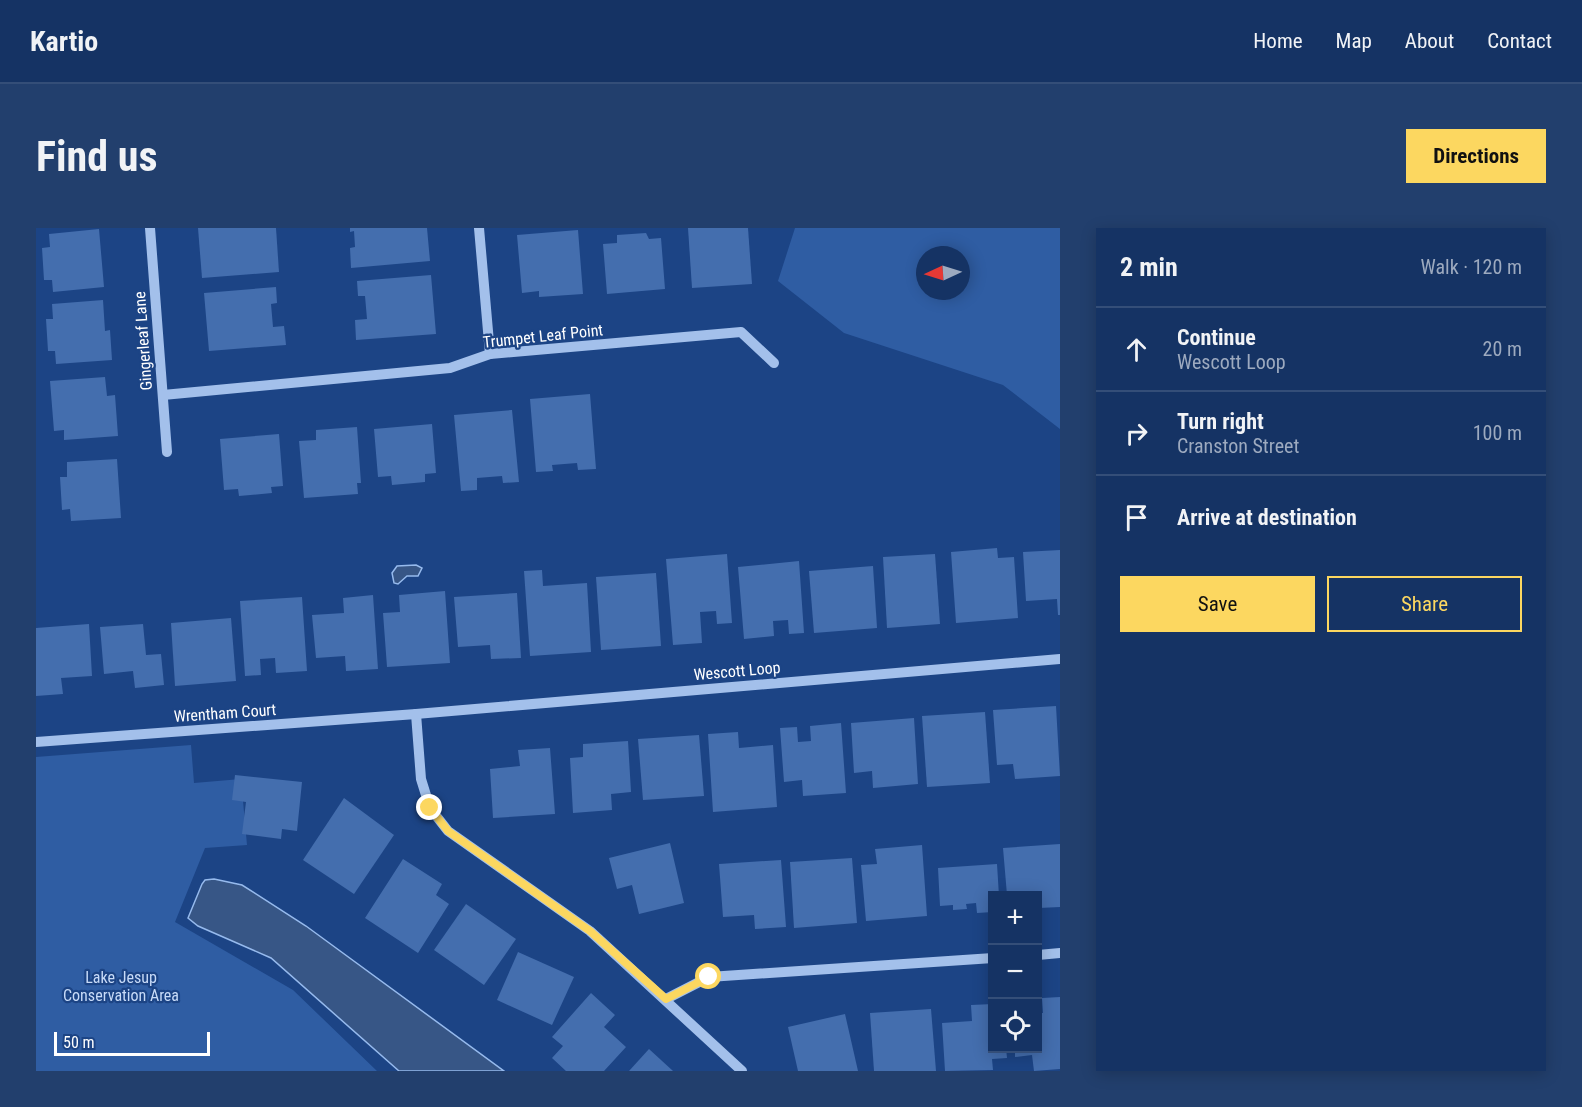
<!DOCTYPE html>
<html lang="en">
<head>
<meta charset="utf-8">
<style>
	body { margin:0; font-family:"Roboto Condensed",sans-serif; background:#223f6d; color:#f1f3f6 }
	.controls { position:absolute; right:18px; bottom:18px; display:grid; overflow:hidden; border-radius:0px; box-shadow:0 3px 15px #0003 }
	.controls button { width:54px; height:54px; display:grid; place-items:center; padding:0; border:0; border-bottom:2px solid #344e78; background:#153364; color:#f1f3f6; font:30px sans-serif }
	.compass { position:absolute; left:880px; top:18px; width:54px; height:54px; border-radius:50%; background:#153364; box-shadow:0 3px 15px #0003; rotate:266deg }
	.scale { position:absolute; left:18px; bottom:15px; width:156px; box-sizing:border-box; padding-left:6px; border:3px solid #fff; border-top:0; font-size:16px; line-height:21px; white-space:nowrap; color:#fff; -webkit-text-stroke:4px #1c4485; paint-order:stroke }
	.stop { position:absolute; width:18px; height:18px; margin:-14px; border:4px solid #fcd760; border-radius:50%; background:#fff }
	.stop.end { background:#fcd760; border-color:#fff; box-shadow:0 2px 6px #0008 }
	.list { margin:0; padding:0; list-style:none }
	h2 { display:flex; justify-content:space-between; align-items:center; height:78px; margin:0; padding:0 24px; font-size:26px }
	h2 small { font-size:20px; font-weight:400; color:#9daabf }
	.list li { display:grid; grid-template-columns:39px 1fr auto; gap:18px; align-items:center; box-sizing:border-box; height:84px; padding:0 24px; border-top:2px solid #344e78 }
	.list b { display:block; font-size:22px; white-space:nowrap }
	.list p { margin:0; font-size:20px; white-space:nowrap; color:#9daabf }
	.list em { font-size:20px; font-style:normal; color:#9daabf }
	.actions { display:flex; gap:12px; padding:18px 24px }
	.actions a { flex:1; padding:14px 0; border:2px solid #fcd760; border-radius:0px; text-align:center; font-size:21px; color:#fcd760 }
	.actions .main { background:#fcd760; color:#111 }
	.icon { flex:none; width:33px; height:33px; fill:none; stroke:currentColor; stroke-width:2; stroke-linecap:round; stroke-linejoin:round }
	.map { position:relative; flex:none; width:1024px; height:843px; overflow:hidden; border-radius:0px }
	header { display:flex; align-items:center; gap:36px; box-sizing:border-box; height:84px; padding:0 30px; background:#153364; border-bottom:2px solid #344e78 }
	header strong { font-size:28px }
	nav { display:flex; gap:33px; margin-inline-start:auto; font-size:21px }
	.intro { display:flex; align-items:center; justify-content:space-between; box-sizing:border-box; height:144px; padding:0 36px }
	h1 { margin:0; font-size:42px }
	.button { padding:15px 27px; border-radius:0px; background:#fcd760; color:#111; font-size:21px; font-weight:700 }
	main { display:flex; gap:36px; padding:0 36px }
	aside { flex:1; background:#153364; border-radius:0px; box-shadow:0 3px 15px #0003 }
	.map>svg:first-child { display:block }
	.green { fill:#2f5da3; fill-rule:evenodd }
	.water { fill:#375686; stroke:#96baed; stroke-width:1.5 }
	.building { fill:#446eae }
	.lines { fill:none; stroke-linecap:round; stroke-linejoin:round }
	.minor { stroke:#a3c0eb; stroke-width:10 }
	.route { stroke:#fcd760; stroke-width:8 }
	.labels { text-anchor:middle; dominant-baseline:central; stroke-width:4.5; stroke-linejoin:round; paint-order:stroke }
	.street-label { font-size:16px; fill:#fff; stroke:#1c4485 }
	.park-label { font-size:16px; fill:#c8dbf8; stroke:#1c4485 }
</style>
</head>
<body>
<header>
<strong>Kartio</strong>
<nav><a>Home</a><a>Map</a><a>About</a><a>Contact</a></nav>
</header>
<div class="intro"><h1>Find us</h1><a class="button">Directions</a></div>
<main>
<div class="map">
<svg width="1024" height="843" viewBox="0 0 1024 843">
	<rect width="100%" height="100%" fill="#1c4485"/>
	<g class="green">
		<path d="M 759,0 L 1024,0 L 1024,201 L 967,157 L 808,105 L 742,53 ZM 889,27 L 925,27 L 925,63 L 889,63 Z"/>
		<polygon points="155,517 158,555 205,551 211,617 169,620 139,694 257,762 341,843 0,843 0,529"/>
	</g>
	<g class="water">
		<polygon points="380,337 386,340 382,348 371,348 362,356 358,355 356,345 361,338"/>
		<polygon points="178,651 206,657 270,698 468,843 363,843 235,730 162,698 152,690 166,656 169,652"/>
	</g>
	<g class="building">
		<polygon points="162,0 240,0 243,44 166,50"/>
		<polygon points="314,0 391,0 394,33 315,40 314,20 319,19 318,3 314,4"/>
		<polygon points="652,0 712,0 716,56 656,60"/>
		<polygon points="63,1 68,59 17,64 16,52 8,52 6,20 14,19 13,6"/>
		<polygon points="542,2 547,66 503,69 503,63 486,65 481,7"/>
		<polygon points="610,5 613,11 625,10 629,61 571,66 567,16 581,15 581,7"/>
		<polygon points="395,47 400,106 320,112 319,92 331,91 329,68 322,68 321,53"/>
		<polygon points="240,59 241,75 235,76 237,99 248,98 250,117 173,123 168,65"/>
		<polygon points="67,72 69,103 74,102 76,132 20,136 19,123 12,123 10,91 17,91 16,76"/>
		<polygon points="69,149 71,168 79,167 82,208 28,212 28,202 18,203 14,153"/>
		<polygon points="554,166 560,241 542,242 541,235 516,237 517,243 500,244 494,171"/>
		<polygon points="476,182 483,254 467,255 466,248 441,250 441,262 425,263 418,187"/>
		<polygon points="396,196 400,245 389,246 389,254 356,257 355,248 342,249 338,201"/>
		<polygon points="321,199 325,255 321,255 322,266 268,270 263,213 280,212 280,202"/>
		<polygon points="243,206 247,258 235,259 236,265 203,268 202,261 188,262 184,211"/>
		<polygon points="81,231 85,290 35,293 34,281 26,282 24,249 31,249 31,234"/>
		<polygon points="961,320 962,330 978,329 982,390 920,395 915,324"/>
		<polygon points="1024,322 1024,387 1022,387 1021,371 990,373 987,324"/>
		<polygon points="691,326 696,395 681,396 680,383 664,384 666,415 637,417 630,331"/>
		<polygon points="899,326 904,396 851,400 847,329"/>
		<polygon points="763,333 768,405 753,406 752,392 737,393 738,408 708,411 702,339"/>
		<polygon points="837,338 841,400 778,405 773,343"/>
		<polygon points="506,342 507,358 551,355 555,424 494,428 488,343"/>
		<polygon points="620,345 625,418 565,422 560,349"/>
		<polygon points="409,363 414,435 351,439 347,385 364,384 363,367"/>
		<polygon points="481,365 485,430 455,431 454,417 422,419 418,369"/>
		<polygon points="337,367 342,441 310,443 309,428 280,430 276,387 308,385 307,370"/>
		<polygon points="266,369 271,443 240,445 239,430 224,431 225,447 209,448 204,373"/>
		<polygon points="195,390 200,453 139,458 135,395"/>
		<polygon points="53,396 56,448 25,450 27,466 0,468 0,400"/>
		<polygon points="107,396 110,427 125,426 128,457 99,460 97,443 68,446 64,399"/>
		<polygon points="1020,478 1024,548 979,551 977,536 961,537 957,482"/>
		<polygon points="949,484 954,555 891,559 886,488"/>
		<polygon points="878,490 882,556 837,560 836,543 818,545 815,495"/>
		<polygon points="805,495 810,565 767,568 766,552 748,554 744,500 761,499 762,514 775,513 774,498"/>
		<polygon points="702,504 703,520 737,517 741,579 677,584 672,506"/>
		<polygon points="663,507 668,568 607,572 602,511"/>
		<polygon points="592,513 595,564 575,566 576,582 537,585 534,530 547,529 547,516"/>
		<polygon points="514,520 519,586 457,590 454,541 484,538 482,522"/>
		<polygon points="199,547 266,554 261,603 246,601 245,611 206,606 210,574 196,572"/>
		<polygon points="308,570 358,607 318,666 267,632"/>
		<polygon points="634,615 648,675 603,686 596,657 581,661 573,630"/>
		<polygon points="1024,616 1024,679 1003,680 1002,664 971,667 967,620"/>
		<polygon points="886,617 891,688 830,693 825,637 841,636 839,621"/>
		<polygon points="816,630 821,695 758,700 754,634"/>
		<polygon points="367,631 406,656 400,667 413,676 382,725 329,690"/>
		<polygon points="745,632 750,699 719,701 718,687 687,689 683,636"/>
		<polygon points="961,636 963,668 957,668 957,684 941,685 940,675 930,676 931,681 917,682 917,677 904,678 902,640"/>
		<polygon points="430,676 480,711 448,757 398,722"/>
		<polygon points="482,724 538,749 516,797 461,772"/>
		<polygon points="555,765 579,787 568,799 590,819 568,843 530,843 516,830 527,818 516,809"/>
		<polygon points="1024,769 1024,841 998,843 996,827 979,829 979,820 1002,820 1002,785 1007,785 1006,770"/>
		<polygon points="957,776 957,820 970,820 971,830 956,831 957,842 909,843 906,795 936,793 935,777"/>
		<polygon points="895,781 900,843 838,843 834,785"/>
		<polygon points="809,786 822,843 762,843 752,799"/>
		<polygon points="613,821 637,843 593,843"/>
	</g>
	<g class="lines">
		<g class="minor">
			<polyline points="114,0 131,224"/>
			<polyline points="443,0 454,126"/>
			<polyline points="127,167 414,140 454,126 705,104 738,135"/>
			<polyline points="380,486 385,551 394,580 412,603 554,703 706,843"/>
			<polyline points="0,514 380,486 1024,431"/>
			<polyline points="1002,727 1024,725"/>
			<polyline points="630,771 673,749 957,730"/>
		</g>
	</g>
	<g class="lines">
		<polyline class="route" points="394,580 412,603 554,703 630,771 673,749"/>
	</g>
	<g class="labels">
		<g class="street-label">
			<text transform="translate(507 108) rotate(-6)">Trumpet Leaf Point</text>
			<text transform="translate(107 113) rotate(-94)">Gingerleaf Lane</text>
			<text transform="translate(701 443) rotate(-5)">Wescott Loop</text>
			<text transform="translate(189 485) rotate(-4)">Wrentham Court</text>
		</g>
		<g class="park-label">
			<text x="85" y="749">Lake Jesup<tspan x="85" dy="18">Conservation Area</tspan></text>
		</g>
	</g>
</svg>
<div class="controls">
<button>+</button>
<button>−</button>
<button><svg class="icon" aria-label="locate" viewBox="0 0 24 24"><circle cx="12" cy="12" r="6"/><path d="M12 2v4M12 18v4M2 12h4M18 12h4"/></svg></button>
</div>
<svg class="compass" viewBox="-18 -18 36 36"><path d="M0-13l5 13h-10z" fill="#e53935"/><path d="M0 13l5-13h-10z" fill="#9daabf"/></svg>
<div class="scale">50 m</div>
<div class="stop" style="left:673px;top:749px"></div>
<div class="stop end" style="left:394px;top:580px"></div>
</div>
<aside>
<h2>2 min<small>Walk · 120 m</small></h2>
<ul class="list">
<li><svg class="icon" aria-label="ahead" viewBox="0 0 24 24"><path d="M12 20V5M6 11l6-6 6 6"/></svg><div><b>Continue</b><p>Wescott Loop</p></div><em>20 m</em></li>
<li><svg class="icon" aria-label="right" viewBox="0 0 24 24"><path d="M7 20v-9h11M14 6l5 5-5 5"/></svg><div><b>Turn right</b><p>Cranston Street</p></div><em>100 m</em></li>
<li><svg class="icon" aria-label="arrive" viewBox="0 0 24 24"><path d="M6 21V4h12l-3 4 3 4H6"/></svg><div><b>Arrive at destination</b></div></li>
</ul>
<div class="actions"><a class="main">Save</a><a>Share</a></div>
</aside>
</main>
</body>
</html>
